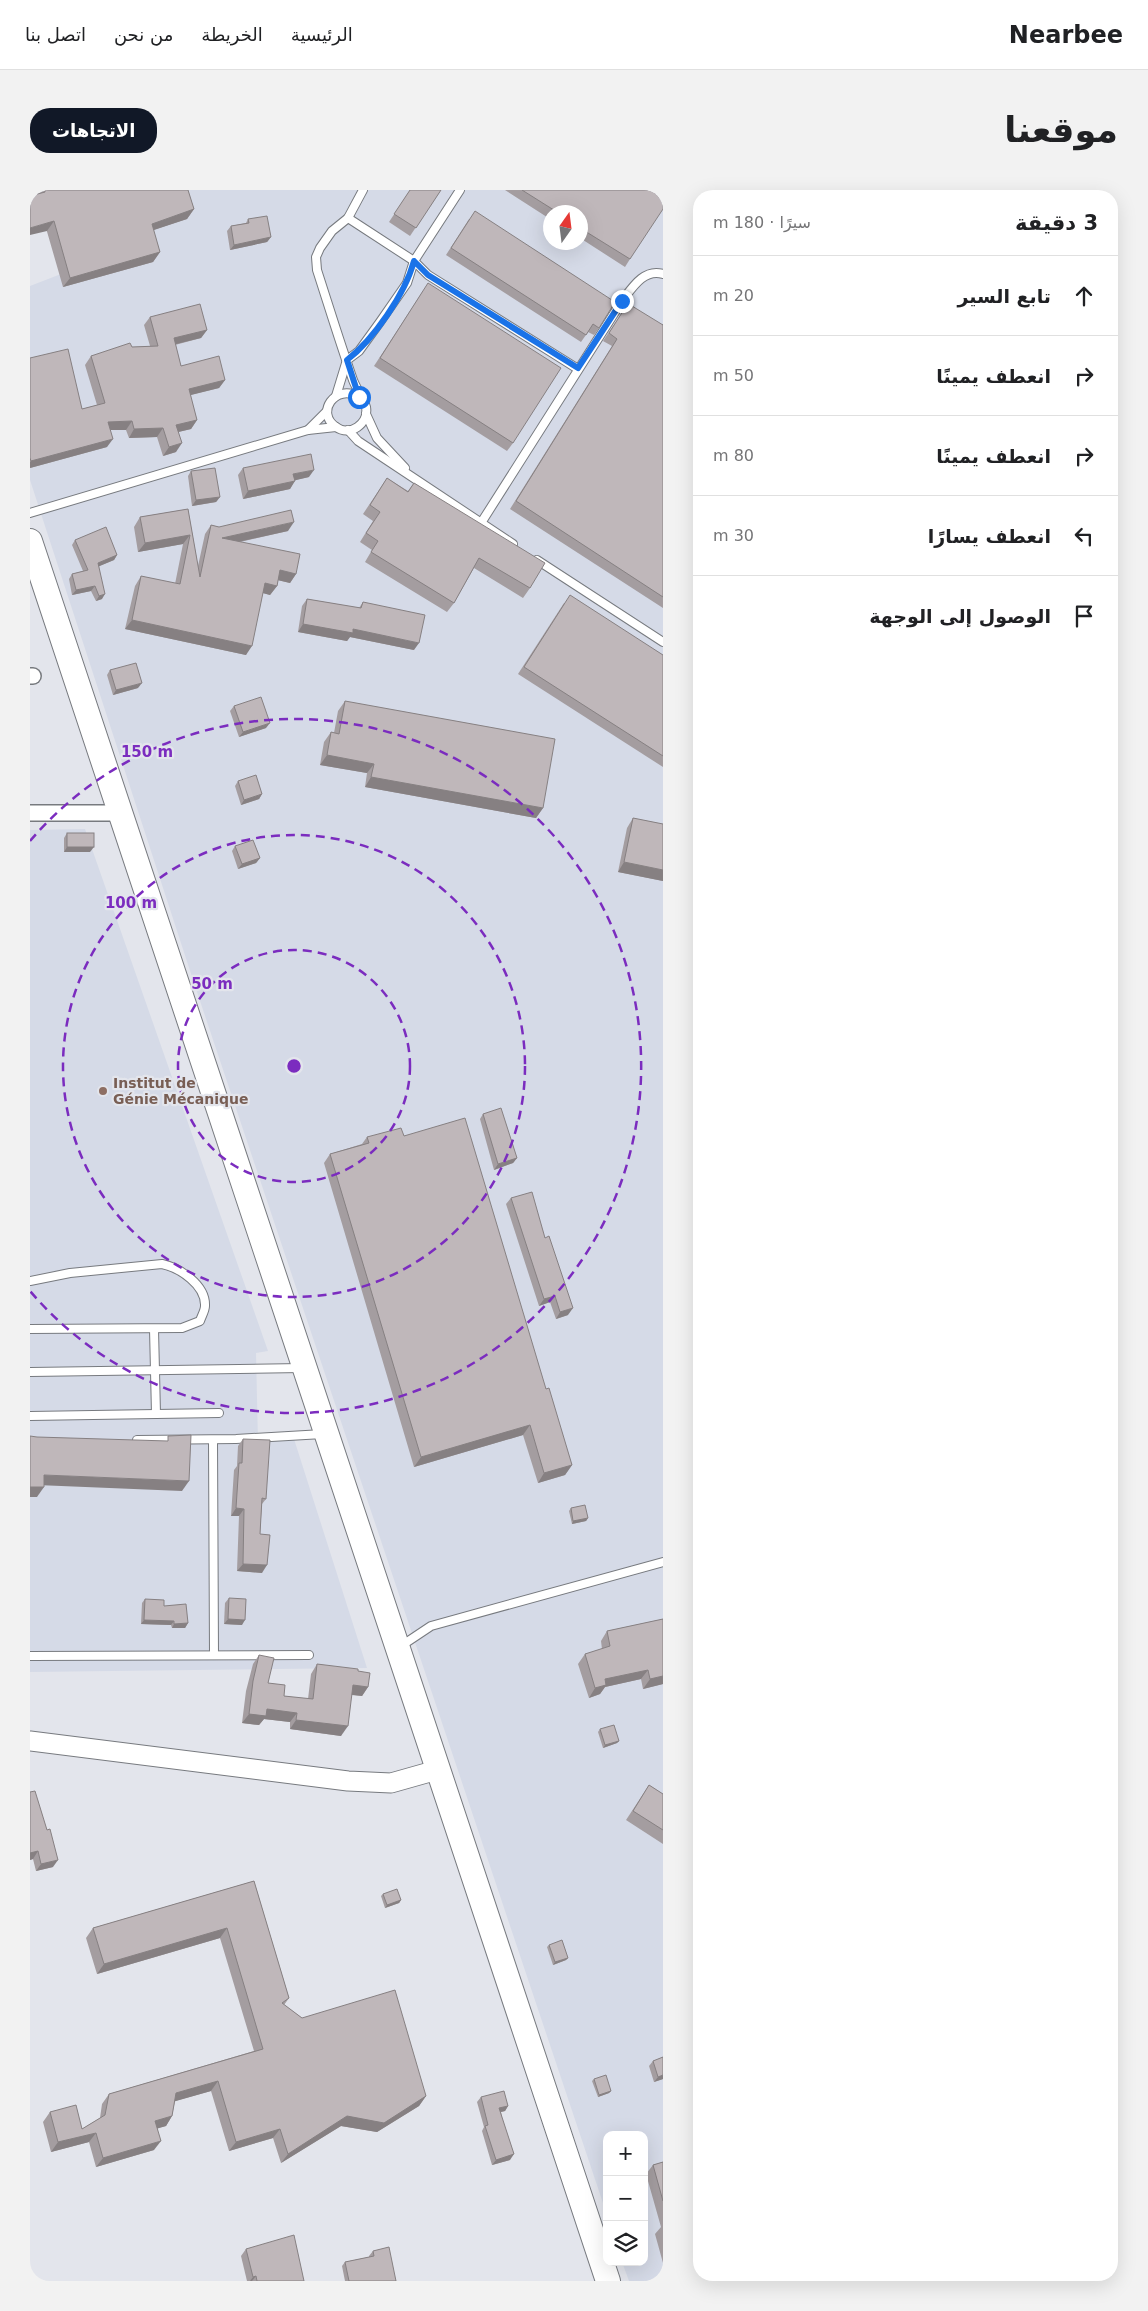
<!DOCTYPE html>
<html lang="ar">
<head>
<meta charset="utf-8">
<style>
	body { margin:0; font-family:"DejaVu Sans",Vazirmatn,sans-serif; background:#f2f2f2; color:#202124; direction:rtl }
	.controls { position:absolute; right:15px; bottom:15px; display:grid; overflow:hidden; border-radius:10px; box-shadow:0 5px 20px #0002 }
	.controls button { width:45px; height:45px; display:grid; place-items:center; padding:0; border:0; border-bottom:1px solid #e0e0e0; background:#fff; color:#202124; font:25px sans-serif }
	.compass { position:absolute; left:513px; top:15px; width:45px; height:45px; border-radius:50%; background:#fff; box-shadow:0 5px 20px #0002; rotate:14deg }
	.stop { position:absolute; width:15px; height:15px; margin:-11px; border:4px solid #1a73e8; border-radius:50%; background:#fff }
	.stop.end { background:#1a73e8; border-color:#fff; box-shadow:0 1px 5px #0008 }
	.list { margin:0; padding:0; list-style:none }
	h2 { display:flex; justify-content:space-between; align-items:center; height:65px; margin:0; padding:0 20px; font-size:21px }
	h2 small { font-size:16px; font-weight:400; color:#757577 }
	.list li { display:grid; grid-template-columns:32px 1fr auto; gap:15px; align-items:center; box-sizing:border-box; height:80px; padding:0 20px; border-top:1px solid #e0e0e0 }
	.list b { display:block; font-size:19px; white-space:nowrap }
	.list em { font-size:16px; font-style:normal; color:#757577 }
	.icon { flex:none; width:28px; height:28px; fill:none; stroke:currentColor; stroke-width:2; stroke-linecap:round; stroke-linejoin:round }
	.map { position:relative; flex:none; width:633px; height:2091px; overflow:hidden; direction:ltr; border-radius:20px }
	header { display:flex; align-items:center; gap:30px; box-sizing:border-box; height:70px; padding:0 25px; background:#fff; border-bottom:1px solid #e0e0e0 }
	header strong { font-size:24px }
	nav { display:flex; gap:28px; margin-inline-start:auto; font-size:18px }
	.intro { display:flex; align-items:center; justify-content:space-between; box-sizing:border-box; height:120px; padding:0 30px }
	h1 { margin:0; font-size:35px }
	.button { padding:12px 22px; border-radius:20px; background:#111827; color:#fff; font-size:18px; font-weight:700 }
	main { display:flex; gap:30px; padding:0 30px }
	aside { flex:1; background:#fff; border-radius:20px; box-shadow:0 5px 20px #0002 }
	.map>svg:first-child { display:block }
	.built { fill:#d5dae7; fill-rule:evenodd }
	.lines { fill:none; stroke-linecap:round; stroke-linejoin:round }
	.service-casing { stroke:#777a7f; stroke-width:10 }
	.minor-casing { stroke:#777a7f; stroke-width:18 }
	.tertiary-casing { stroke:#777a7f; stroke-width:21 }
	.primary-casing { stroke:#777a7f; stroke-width:26 }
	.service { stroke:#fff; stroke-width:8 }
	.minor { stroke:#fff; stroke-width:15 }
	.tertiary { stroke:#fff; stroke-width:19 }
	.primary { stroke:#fff; stroke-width:24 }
	.wall { fill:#a49da0 }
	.shaded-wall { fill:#868082 }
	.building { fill:#bfb7ba; stroke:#868082 }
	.route { stroke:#1a73e8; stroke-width:6 }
	.ring { fill:none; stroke:#7b2cbf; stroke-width:2.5; stroke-dasharray:9 6 }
	.education-dot { fill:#8d6e63; stroke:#e3e5ec; stroke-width:2 }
	.labels { text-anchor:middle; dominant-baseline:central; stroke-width:4.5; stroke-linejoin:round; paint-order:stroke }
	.education-label { font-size:14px; font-weight:bold; fill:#785e54; stroke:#e3e5ec; text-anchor:start }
	.centre { fill:#7b2cbf; stroke:#e3e5ec; stroke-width:2.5 }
	.ring-label { font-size:15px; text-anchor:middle; font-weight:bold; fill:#7b2cbf; stroke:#e3e5ec; stroke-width:4.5; stroke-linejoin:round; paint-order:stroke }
</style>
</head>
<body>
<header>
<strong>Nearbee</strong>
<nav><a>الرئيسية</a><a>الخريطة</a><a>من نحن</a><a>اتصل بنا</a></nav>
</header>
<div class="intro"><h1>موقعنا</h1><a class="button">الاتجاهات</a></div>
<main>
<aside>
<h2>3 دقيقة<small>سيرًا · 180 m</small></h2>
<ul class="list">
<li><svg class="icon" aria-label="ahead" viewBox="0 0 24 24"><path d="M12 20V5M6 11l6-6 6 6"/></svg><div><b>تابع السير</b></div><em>20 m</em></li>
<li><svg class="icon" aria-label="right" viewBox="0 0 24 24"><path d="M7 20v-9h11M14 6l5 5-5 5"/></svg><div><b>انعطف يمينًا</b></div><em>50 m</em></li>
<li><svg class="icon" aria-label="right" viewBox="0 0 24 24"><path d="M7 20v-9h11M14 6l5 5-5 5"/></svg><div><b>انعطف يمينًا</b></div><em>80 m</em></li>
<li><svg class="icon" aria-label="left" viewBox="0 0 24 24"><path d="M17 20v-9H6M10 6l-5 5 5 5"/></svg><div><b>انعطف يسارًا</b></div><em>30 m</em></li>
<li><svg class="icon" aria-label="arrive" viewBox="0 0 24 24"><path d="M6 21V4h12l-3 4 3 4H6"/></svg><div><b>الوصول إلى الوجهة</b></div></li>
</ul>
</aside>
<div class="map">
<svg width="633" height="2091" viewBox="0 0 633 2091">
	<rect width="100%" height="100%" fill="#e3e5ec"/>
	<g class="built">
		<path d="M 0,0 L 633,0 L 633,2091 L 599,2091 L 592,2072 L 614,2072 L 614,1945 L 577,1945 L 577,2025 L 165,796 L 0,290 L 0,96 L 31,84 L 10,16 L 0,18 ZM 520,22 L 550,22 L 550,52 L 520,52 Z"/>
		<polygon points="55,639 238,1161 226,1163 228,1253 264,1249 337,1478 0,1482 0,640"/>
	</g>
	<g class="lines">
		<defs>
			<g id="service">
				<polyline points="318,28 384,71 398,85 548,179"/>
				<polyline points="306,206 317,170 329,161 350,132 377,93 384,71 430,0"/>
				<path d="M 329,207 C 305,193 285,223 306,237 C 320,247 339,234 336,217 C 334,210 326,198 323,190 C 310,153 299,117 287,80 L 286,67 L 290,58 L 302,41 L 318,28 L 333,0"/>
				<polyline points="336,224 347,248 375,278"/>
				<polyline points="278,240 297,221"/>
				<polyline points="318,240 328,251 483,354"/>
				<polyline points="0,323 278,240 306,237"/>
				<path d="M 451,333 L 592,111 C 602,98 614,78 633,84"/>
				<polyline points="507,370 633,452"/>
				<path d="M 0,1091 L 40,1083 L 132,1074 C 150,1078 176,1095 175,1116 C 175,1121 171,1127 170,1131 L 152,1138 L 0,1139"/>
				<polyline points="124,1139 126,1224"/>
				<polyline points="0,1182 272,1178"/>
				<polyline points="0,1226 189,1223"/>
				<polyline points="107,1250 206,1249 293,1244"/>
				<polyline points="183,1250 184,1465"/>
				<polyline points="371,1456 401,1436 633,1372"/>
				<polyline points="0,1466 279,1465"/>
			</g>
			<g id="minor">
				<polyline points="0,486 3,486"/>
				<polyline points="0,623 90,623"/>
			</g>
			<polyline id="tertiary" points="0,1551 318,1591 361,1593 407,1580"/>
			<polyline id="primary" points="0,351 578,2091"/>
		</defs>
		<use href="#service" class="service-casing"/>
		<use href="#minor" class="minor-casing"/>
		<use href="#tertiary" class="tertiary-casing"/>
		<use href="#primary" class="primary-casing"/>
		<use href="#service" class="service"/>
		<use href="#minor" class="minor"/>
		<use href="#tertiary" class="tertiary"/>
		<use href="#primary" class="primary"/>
	</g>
	<g class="wall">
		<polygon points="5,0 158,0 164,19 157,29 123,40 130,62 123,72 33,97"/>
		<polygon points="380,0 411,0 380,46 359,32"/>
		<polygon points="475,0 633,0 600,69 595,77 550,48 550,22 520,22 520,29"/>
		<polygon points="218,29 241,47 237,52 200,60 197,41 201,36 216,33"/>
		<polygon points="439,29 569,138 564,145 558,142 551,152 416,65"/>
		<polygon points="393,101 483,253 477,261 344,176"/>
		<polygon points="595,118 599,120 632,135 633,134 633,418 480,319 582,156 573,151"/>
		<polygon points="120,127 177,140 171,148 145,155 151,176 195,190 189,198 160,205 167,230 161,239 148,242 146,262 133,266 127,247 99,248 96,240 80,240 77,257 0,278 0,168 52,219 67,215 55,175 61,166 102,157 120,156 114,135"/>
		<polygon points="213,278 279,287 265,290 260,299 213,309 208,285"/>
		<polygon points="161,281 190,307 186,312 162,316 158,286"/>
		<polygon points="357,288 378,301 384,293 500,398 493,408 444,378 424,413 417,422 335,372 342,360 330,352 343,331 333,324"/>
		<polygon points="158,319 168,376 175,344 181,335 189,337 258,341 210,352 266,384 260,393 248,390 247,396 240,405 233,403 216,465 95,439 105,396 111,386 145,394 153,354 108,362 104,337 110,327"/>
		<polygon points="45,350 87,365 84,370 69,376 72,409 66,411 61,401 42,405 39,389 42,384 53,381 42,355"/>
		<polygon points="277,409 329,418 333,412 384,460 320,447 317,451 268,442 272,416"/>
		<polygon points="534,413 633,465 633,577 488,484"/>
		<polygon points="80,480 108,498 83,505 77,485"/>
		<polygon points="315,511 513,618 506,628 335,597 337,583 290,575 294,552 301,542 304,543 308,521"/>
		<polygon points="204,516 236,538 209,547 200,521"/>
		<polygon points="208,591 232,604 229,609 211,615 205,596"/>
		<polygon points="603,628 633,634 633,691 588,682 597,638"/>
		<polygon points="37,643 60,662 34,662 34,648"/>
		<polygon points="205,656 230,668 226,673 208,679 202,661"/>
		<polygon points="453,924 487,968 483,973 464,980 450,929"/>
		<polygon points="374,946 516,1199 542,1275 535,1285 508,1293 493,1245 384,1277 294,973 300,964 332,954 337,947"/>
		<polygon points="481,1008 515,1048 538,1125 526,1129 520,1112 509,1116 476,1014"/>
		<polygon points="213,1249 236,1309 232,1314 230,1344 232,1383 207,1381 209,1326 201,1326 204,1280 207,1276 208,1256"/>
		<polygon points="541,1318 558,1328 556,1331 542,1334 539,1321"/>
		<polygon points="199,1408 212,1435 194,1434 195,1413"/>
		<polygon points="115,1409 134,1416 158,1433 155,1438 142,1438 141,1435 111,1434 112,1413"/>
		<polygon points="633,1429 633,1494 613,1499 611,1489 575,1497 570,1504 559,1508 548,1474 555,1464 572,1459 571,1451 577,1441"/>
		<polygon points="229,1465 238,1493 254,1506 278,1509 281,1484 287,1474 328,1481 338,1497 332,1506 321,1505 311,1546 260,1539 260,1532 234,1529 229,1535 212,1533 216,1501 223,1474"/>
		<polygon points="570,1539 589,1551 587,1553 573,1558 568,1542"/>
		<polygon points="619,1595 633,1604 633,1654 596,1630"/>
		<polygon points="0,1602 23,1677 6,1681 3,1669 0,1670"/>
		<polygon points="224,1691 259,1808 254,1815 272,1828 396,1906 389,1916 347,1942 311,1936 251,1973 243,1948 199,1961 181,1901 145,1911 142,1926 136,1936 128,1938 124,1960 66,1977 59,1952 21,1962 13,1932 20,1922 52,1939 70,1928 72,1914 79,1904 224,1861 190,1748 67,1784 56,1748 63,1738"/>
		<polygon points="353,1704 371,1710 369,1713 355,1718 351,1706"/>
		<polygon points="519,1755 538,1768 536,1770 523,1775 517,1757"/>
		<polygon points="633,1867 633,1889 624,1892 619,1876 623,1871"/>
		<polygon points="564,1889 581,1901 579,1903 568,1907 562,1891"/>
		<polygon points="451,1907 478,1916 475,1921 471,1922 480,1970 462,1975 452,1941 454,1937 447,1912"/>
		<polygon points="633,1972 633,2073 625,2044 631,2037 616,1984 623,1975"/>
		<polygon points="216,2059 274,2091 217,2091 211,2066"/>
		<polygon points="343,2061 366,2091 315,2091 312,2076 315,2072 339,2067 339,2066"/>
	</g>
	<g class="shaded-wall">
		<polygon points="164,19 157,29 115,43 122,34"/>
		<polygon points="24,31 17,41 0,45 0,38"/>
		<polygon points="241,47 237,52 200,60 204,55"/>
		<polygon points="130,62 123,72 33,97 40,88"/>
		<polygon points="177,140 171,148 138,156 144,148"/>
		<polygon points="195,190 189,198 153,207 159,199"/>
		<polygon points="167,230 161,239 140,244 146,235"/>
		<polygon points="102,231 96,240 72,240 78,232"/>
		<polygon points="133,238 127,247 99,248 104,239"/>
		<polygon points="83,249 77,257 0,278 0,272 1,271"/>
		<polygon points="152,253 146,262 133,266 139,257"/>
		<polygon points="284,280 279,287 258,292 263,284"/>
		<polygon points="265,291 260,299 213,309 218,301"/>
		<polygon points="190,307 186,312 162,316 166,310"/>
		<polygon points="264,332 258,341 185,357 192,348"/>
		<polygon points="160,345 153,354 108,362 115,353"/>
		<polygon points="87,365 84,370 65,378 68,373"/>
		<polygon points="250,380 266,384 260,393 243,389"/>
		<polygon points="235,393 247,396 240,405 229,402"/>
		<polygon points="65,396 61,401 42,405 46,400"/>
		<polygon points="75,404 72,409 66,411 69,406"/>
		<polygon points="102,430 222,456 216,465 95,439"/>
		<polygon points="273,434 323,439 389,453 384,460 320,447 317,451 268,442"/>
		<polygon points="112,493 108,498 83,505 86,500"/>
		<polygon points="240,533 236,538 209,547 213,542"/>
		<polygon points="297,565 344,574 337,583 290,575"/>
		<polygon points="341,587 513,618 506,628 335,597"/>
		<polygon points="232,604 229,609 211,615 214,610"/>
		<polygon points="37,657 64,657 60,662 34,662"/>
		<polygon points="230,668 226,673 208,679 212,674"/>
		<polygon points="594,672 633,680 633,691 588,682"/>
		<polygon points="487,968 483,973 464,980 468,974"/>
		<polygon points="525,1106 520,1112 509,1116 514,1109"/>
		<polygon points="543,1118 538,1125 526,1129 530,1122"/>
		<polygon points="500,1235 493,1245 384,1277 391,1267"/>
		<polygon points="542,1275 535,1285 508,1293 514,1283"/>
		<polygon points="14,1285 159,1291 152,1301 7,1295"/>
		<polygon points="0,1297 14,1297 7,1307 0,1307"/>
		<polygon points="206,1318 214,1319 209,1326 201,1326"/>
		<polygon points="558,1328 556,1331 542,1334 543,1331"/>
		<polygon points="213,1374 237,1375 232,1383 207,1381"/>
		<polygon points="198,1429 215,1430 212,1435 194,1434"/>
		<polygon points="114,1430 144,1431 141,1435 111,1434"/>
		<polygon points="158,1433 155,1438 142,1438 144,1434"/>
		<polygon points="618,1480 611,1489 575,1497 570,1504 559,1508 565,1498 575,1489"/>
		<polygon points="633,1486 633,1494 613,1499 620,1489"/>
		<polygon points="323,1495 338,1497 332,1506 316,1504"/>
		<polygon points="237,1519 267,1523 260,1532 234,1529 229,1535 212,1533 219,1524"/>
		<polygon points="266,1530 318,1536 311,1546 260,1539"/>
		<polygon points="589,1551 587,1553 573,1558 575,1555"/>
		<polygon points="8,1661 3,1669 0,1670 0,1663"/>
		<polygon points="28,1670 23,1677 6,1681 11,1674"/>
		<polygon points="371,1710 369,1713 355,1718 357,1715"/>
		<polygon points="197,1738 190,1748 67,1784 74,1774"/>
		<polygon points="538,1768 536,1770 523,1775 525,1772"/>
		<polygon points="633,1885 633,1889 624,1892 628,1887"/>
		<polygon points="188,1891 181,1901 139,1913 146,1903"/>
		<polygon points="581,1901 579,1903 568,1907 569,1905"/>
		<polygon points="396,1906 389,1916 347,1942 311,1936 251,1973 258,1964 317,1926"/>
		<polygon points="478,1916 475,1921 466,1923 469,1918"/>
		<polygon points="142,1926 136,1936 119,1941 125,1931"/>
		<polygon points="250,1939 243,1948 199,1961 206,1952"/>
		<polygon points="66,1943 59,1952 21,1962 28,1952"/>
		<polygon points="131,1951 124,1960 66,1977 73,1968"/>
		<polygon points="484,1964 480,1970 462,1975 466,1970"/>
		<polygon points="226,2086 222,2091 220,2091 223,2087"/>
	</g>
	<g class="building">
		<polygon points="15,0 158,0 164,19 122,34 130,62 40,88 24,31 0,38 0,6 15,2"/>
		<polygon points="380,0 411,0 386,38 364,24"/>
		<polygon points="492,0 633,0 633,19 600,69 550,38 550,22 527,22"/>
		<polygon points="445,21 585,112 569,138 563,134 556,145 421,58"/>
		<polygon points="237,26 241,47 204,55 201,36 219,33 218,29"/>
		<polygon points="398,93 531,178 483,253 350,168"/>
		<polygon points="170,114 177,140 144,148 151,176 189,166 195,190 159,199 167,230 146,235 152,253 139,257 133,238 104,239 102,231 78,232 83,249 1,271 0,268 0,168 38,159 52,219 75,213 61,166 100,153 102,157 128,156 120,127"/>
		<polygon points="602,116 633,135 633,134 633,407 486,311 587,149 579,143 595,118 599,120"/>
		<polygon points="281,264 284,280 263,284 265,291 218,301 213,278"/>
		<polygon points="185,278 190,307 166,310 161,281"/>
		<polygon points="357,288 378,302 384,293 515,373 500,398 449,368 424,413 341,362 348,351 336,343 350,322 340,315"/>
		<polygon points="158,319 170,387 181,335 189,337 261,320 264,332 192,348 270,364 266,384 250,380 247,396 235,393 222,456 102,430 111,386 150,394 160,345 115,353 110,327"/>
		<polygon points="76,337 87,365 68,373 75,404 69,406 65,396 46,400 42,384 58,380 45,350"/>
		<polygon points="540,405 633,465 633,566 494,477"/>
		<polygon points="277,409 331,418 333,412 395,425 389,453 323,439 323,443 273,434"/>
		<polygon points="106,473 112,493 86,500 80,480"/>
		<polygon points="231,507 240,533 213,542 204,516"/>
		<polygon points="315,511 525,549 513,618 341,587 344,574 297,565 301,542 309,544"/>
		<polygon points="226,585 232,604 214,610 208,591"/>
		<polygon points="603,628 633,634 633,680 594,672"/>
		<rect x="37" y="643" width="27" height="14"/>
		<polygon points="223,650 230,668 212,674 205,656"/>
		<polygon points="471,918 487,968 468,974 453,924"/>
		<polygon points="435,928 516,1199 519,1198 542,1275 514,1283 500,1235 391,1267 300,964 339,953 337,947 371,938 374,946"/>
		<polygon points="502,1002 515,1048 519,1046 543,1118 530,1122 525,1106 514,1109 481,1008"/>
		<polygon points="161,1245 159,1291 14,1285 14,1297 0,1297 0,1246 7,1247 138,1251 138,1246"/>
		<polygon points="213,1249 240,1250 236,1309 232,1308 230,1344 240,1345 237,1375 213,1374 214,1319 206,1318 209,1273 212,1273"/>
		<polygon points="555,1315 558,1328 543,1331 541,1318"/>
		<polygon points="199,1408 216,1409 215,1430 198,1429"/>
		<polygon points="115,1409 134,1410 134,1416 156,1414 158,1433 144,1434 144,1431 114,1430"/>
		<polygon points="633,1429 633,1486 620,1489 618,1480 575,1489 576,1495 565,1498 555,1464 580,1456 577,1441"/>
		<polygon points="229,1465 244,1468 238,1493 255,1495 254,1506 283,1509 287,1474 328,1479 328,1481 340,1483 338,1497 323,1495 318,1536 266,1530 267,1523 237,1519 236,1526 219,1524 223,1491"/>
		<polygon points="584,1535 589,1551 575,1555 570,1539"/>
		<polygon points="619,1595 633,1604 633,1640 603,1621"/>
		<polygon points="5,1601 17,1640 20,1639 28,1670 11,1674 8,1661 0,1663 0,1602"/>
		<polygon points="224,1691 259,1808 252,1813 272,1828 365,1800 396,1906 354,1933 317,1926 258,1964 250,1939 206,1952 188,1891 146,1903 142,1926 125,1931 131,1951 73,1968 66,1943 28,1952 20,1922 46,1915 52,1939 75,1925 79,1904 233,1859 197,1738 74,1774 63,1738"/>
		<polygon points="367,1699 371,1710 357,1715 353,1704"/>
		<polygon points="532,1750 538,1768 525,1772 519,1755"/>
		<polygon points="633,1867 633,1885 628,1887 623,1871"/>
		<polygon points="576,1885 581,1901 569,1905 564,1889"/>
		<polygon points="474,1901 478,1916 469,1918 484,1964 466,1970 455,1936 458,1935 451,1907"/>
		<polygon points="633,1972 633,2011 623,1975"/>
		<polygon points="264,2045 274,2091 227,2091 226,2086 223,2087 216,2059"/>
		<polygon points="359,2057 366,2091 319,2091 315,2072 344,2066 343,2061"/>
	</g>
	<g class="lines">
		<path class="route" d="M 329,207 L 317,170 C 344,149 375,104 384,71 L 398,85 L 548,178 L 592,111"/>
	</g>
	<g class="ring">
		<circle cx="264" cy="876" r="116"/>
		<circle cx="264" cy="876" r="231"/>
		<path d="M0 651A347 347 0 1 1 0 1101"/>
	</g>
	<circle class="education-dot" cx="73" cy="901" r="5"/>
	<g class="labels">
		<g class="education-label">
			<text x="83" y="893">Institut de<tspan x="83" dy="16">Génie Mécanique</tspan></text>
		</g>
	</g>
	<circle cx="264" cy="876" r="8" class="centre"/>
	<g class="ring-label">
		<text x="117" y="567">150 m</text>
		<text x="101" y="718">100 m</text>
		<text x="182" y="799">50 m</text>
	</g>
</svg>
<div class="controls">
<button>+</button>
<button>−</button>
<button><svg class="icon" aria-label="layers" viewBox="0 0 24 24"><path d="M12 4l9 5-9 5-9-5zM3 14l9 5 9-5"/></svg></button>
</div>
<svg class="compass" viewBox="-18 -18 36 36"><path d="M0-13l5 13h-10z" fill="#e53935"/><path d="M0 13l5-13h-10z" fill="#757577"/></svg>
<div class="stop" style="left:329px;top:207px"></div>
<div class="stop end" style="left:592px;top:111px"></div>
</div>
</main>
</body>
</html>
